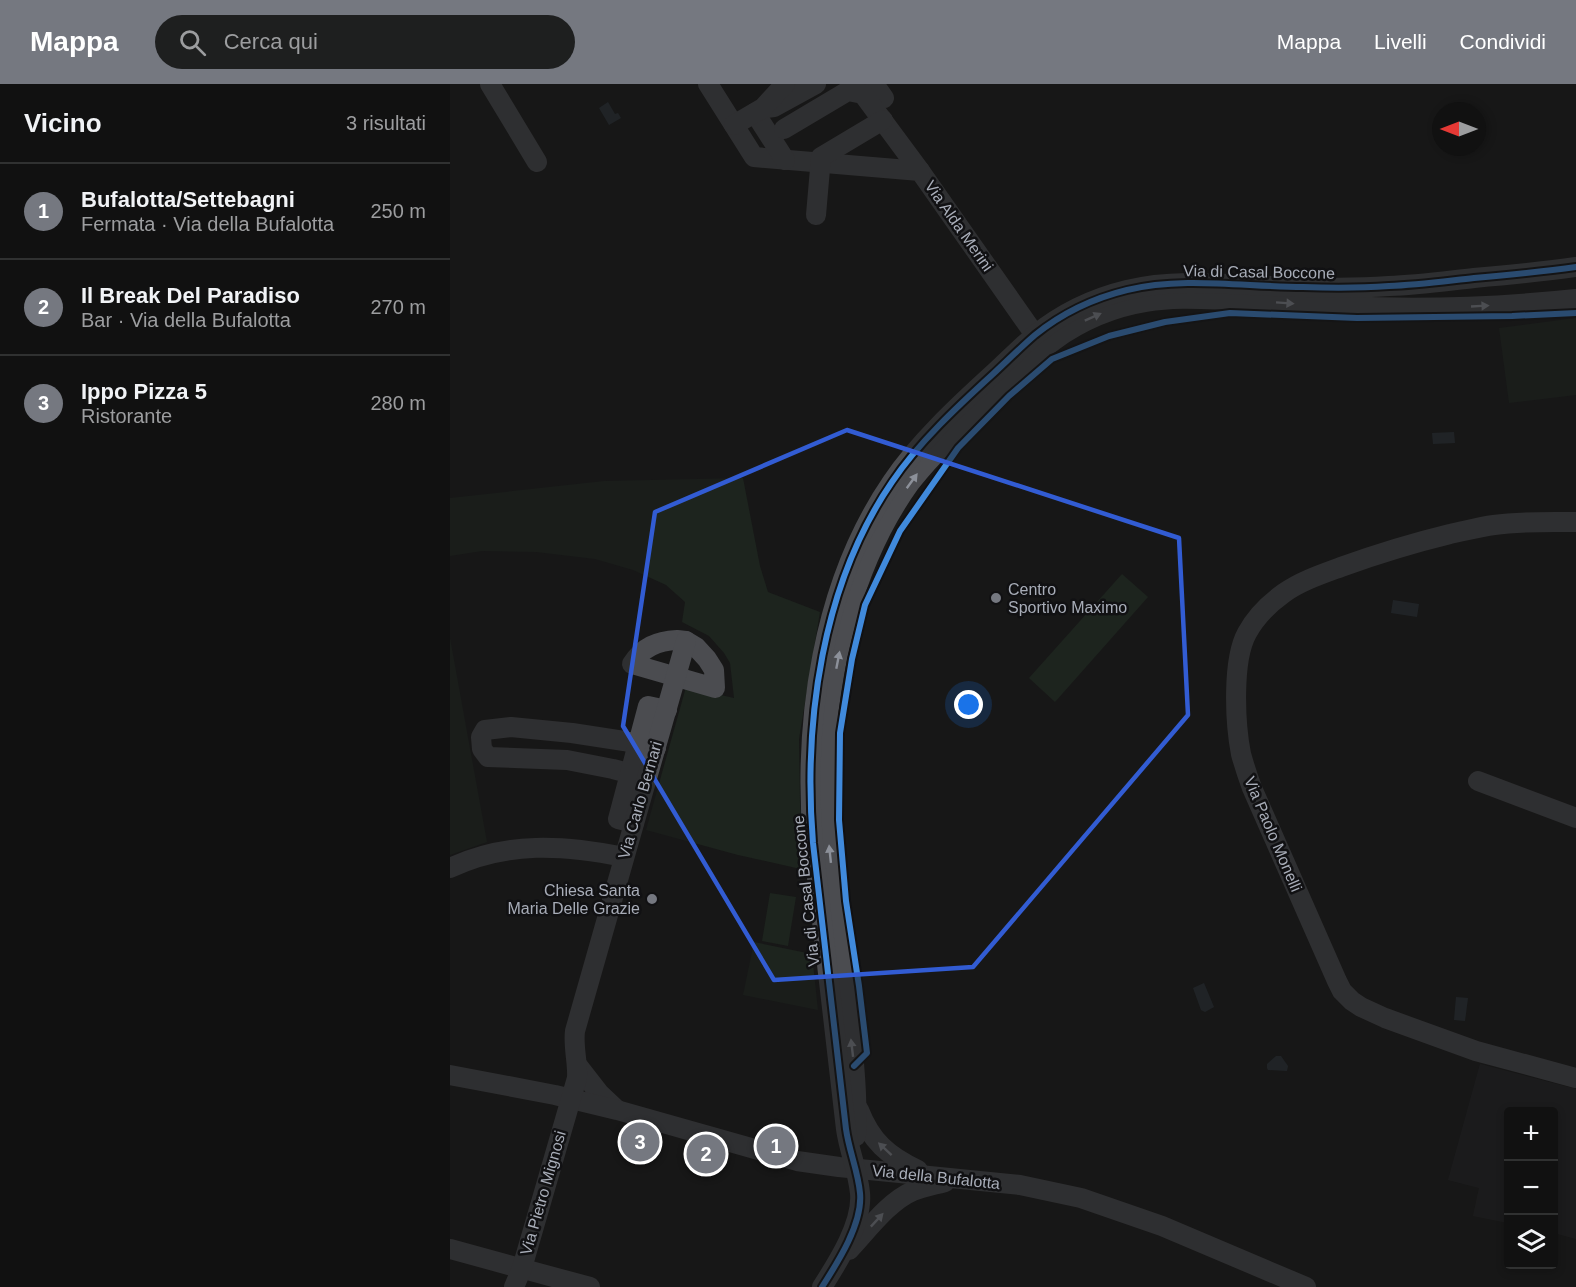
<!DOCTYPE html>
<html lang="it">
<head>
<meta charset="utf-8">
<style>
	body { margin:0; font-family:Arial,sans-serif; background:#1e1f1f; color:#f1f3f6 }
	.controls { position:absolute; right:18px; bottom:18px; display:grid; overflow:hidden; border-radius:6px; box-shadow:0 3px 9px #0003 }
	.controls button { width:54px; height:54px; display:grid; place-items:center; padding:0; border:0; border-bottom:2px solid #303131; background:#111; color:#f1f3f6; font:30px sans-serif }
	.compass { position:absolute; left:982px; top:18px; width:54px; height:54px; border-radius:50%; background:#111; box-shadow:0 3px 9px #0003; rotate:270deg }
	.you { position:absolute; left:519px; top:621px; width:21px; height:21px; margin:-15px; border:4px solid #fff; border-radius:50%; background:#1a73e8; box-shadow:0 0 0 9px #1a73e833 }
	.badge { display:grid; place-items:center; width:39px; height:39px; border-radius:50%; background:#757880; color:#fff; font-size:20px; font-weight:700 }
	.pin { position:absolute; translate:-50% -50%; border:3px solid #fff; box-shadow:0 2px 6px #0006 }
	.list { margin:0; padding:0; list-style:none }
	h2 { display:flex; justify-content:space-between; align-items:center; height:78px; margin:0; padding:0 24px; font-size:26px }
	h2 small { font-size:20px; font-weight:400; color:#9c9d9f }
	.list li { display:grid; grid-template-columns:39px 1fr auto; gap:18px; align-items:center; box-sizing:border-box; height:96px; padding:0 24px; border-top:2px solid #303131 }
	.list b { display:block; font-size:22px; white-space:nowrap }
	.list p { margin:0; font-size:20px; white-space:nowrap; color:#9c9d9f }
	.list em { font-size:20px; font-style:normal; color:#9c9d9f }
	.icon { flex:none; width:33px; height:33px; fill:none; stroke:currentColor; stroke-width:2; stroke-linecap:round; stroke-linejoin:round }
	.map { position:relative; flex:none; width:1126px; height:1203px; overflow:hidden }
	header { display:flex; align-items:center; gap:36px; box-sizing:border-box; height:84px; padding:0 30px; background:#757880; color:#fff }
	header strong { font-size:28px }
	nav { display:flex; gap:33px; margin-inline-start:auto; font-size:21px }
	.search { width:420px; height:54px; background:#1e1f1f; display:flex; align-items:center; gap:15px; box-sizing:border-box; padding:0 21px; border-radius:33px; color:#9c9d9f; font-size:22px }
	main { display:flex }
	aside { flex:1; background:#111 }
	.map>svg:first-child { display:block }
	.built { fill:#212123 }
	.green { fill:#1d241e }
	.water { fill:#2a3239 }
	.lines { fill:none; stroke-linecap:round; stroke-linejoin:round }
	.minor { stroke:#4b4c50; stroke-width:20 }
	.cycleway-casing { stroke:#111113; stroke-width:10 }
	.cycleway { stroke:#408adc; stroke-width:6 }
	.oneway { fill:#8c9099 }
	.marked { fill:none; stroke:#325cd3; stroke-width:4.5; stroke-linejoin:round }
	.poi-dot { fill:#757880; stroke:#111113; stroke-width:2 }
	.labels { text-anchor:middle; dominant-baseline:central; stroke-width:5; stroke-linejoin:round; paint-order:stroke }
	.street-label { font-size:16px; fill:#a8adb8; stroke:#111113 }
	.poi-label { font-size:16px; fill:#a8adb8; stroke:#111113; text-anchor:start }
</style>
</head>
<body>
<header>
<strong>Mappa</strong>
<div class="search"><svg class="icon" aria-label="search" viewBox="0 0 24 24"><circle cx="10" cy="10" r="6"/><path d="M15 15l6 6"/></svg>Cerca qui</div>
<nav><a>Mappa</a><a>Livelli</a><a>Condividi</a></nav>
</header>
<main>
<aside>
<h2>Vicino<small>3 risultati</small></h2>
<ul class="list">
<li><span class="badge">1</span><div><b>Bufalotta/Settebagni</b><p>Fermata · Via della Bufalotta</p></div><em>250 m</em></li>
<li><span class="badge">2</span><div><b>Il Break Del Paradiso</b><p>Bar · Via della Bufalotta</p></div><em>270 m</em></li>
<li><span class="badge">3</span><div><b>Ippo Pizza 5</b><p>Ristorante</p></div><em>280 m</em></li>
</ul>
</aside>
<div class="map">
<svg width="1126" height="1203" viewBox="0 0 1126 1203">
	<rect width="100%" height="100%" fill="#171717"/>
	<polygon class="built" points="1030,980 1126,1005 1126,1155 1104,1149 1104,1028 1058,1028 1058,1139 1023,1132 1029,1104 998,1096"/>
	<g class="green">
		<polygon points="1126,234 1126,311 1059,319 1049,244"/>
		<polygon points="293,394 310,482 318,508 370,528 349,655 350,719 355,786 288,771 196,746 236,603 284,614 280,579 274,569 259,552 232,538 235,518 216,501 183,486 145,475 86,468 32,467 0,472 0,414 154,397"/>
		<polygon points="672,490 698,513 605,618 579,594"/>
		<polygon points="0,554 37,758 0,771"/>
		<polygon points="320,809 346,813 338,862 312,857"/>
		<polygon points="304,858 362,870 368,926 293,911"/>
	</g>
	<g class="water">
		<polygon points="158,18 165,30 168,29 171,34 159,41 149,24"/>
		<polygon points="1004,348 1005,359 983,360 982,349"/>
		<polygon points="943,516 969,520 967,533 941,529"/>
		<polygon points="754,899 764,923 755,928 751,926 743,904"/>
		<polygon points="1006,913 1018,914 1015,937 1004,936"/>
		<polygon points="826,972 831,972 838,982 837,987 818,986 817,984 817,980"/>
	</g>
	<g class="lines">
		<g class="minor">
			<polyline points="40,0 87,78"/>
			<polyline points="258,0 304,73 470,87 592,261"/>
			<polyline points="424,0 434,14"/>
			<polyline points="316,24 324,23 366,0"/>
			<polyline points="305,29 335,76"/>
			<polyline points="284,41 313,24 335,0"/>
			<polyline points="334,45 398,7 413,10 470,87"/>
			<polyline points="366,131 371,73 433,36"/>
			<path d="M 1126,438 C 1099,438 1071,437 1044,441 C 1029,443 1015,447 1000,450 C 963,459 927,470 891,483 C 872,490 851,497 834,509 C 820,519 805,534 797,549 C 782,576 785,639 791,670 C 794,681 798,693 802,704 L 887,897 L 892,907 L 902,917 L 911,923 L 935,934 L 1026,967 L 1126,994"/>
			<path d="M 227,556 L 236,557 L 246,563 L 257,575 L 264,586 L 265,604 L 182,580 C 193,563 207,557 227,556 Z"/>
			<polyline points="197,694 163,685 117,676 38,673 32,665 31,653 35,646 61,643 122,649 174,657 206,664"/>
			<polyline points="1028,697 1126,734"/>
			<polyline points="184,739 168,735 198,622 217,626"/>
			<path d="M 0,784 C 57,757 114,761 174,773"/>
			<polyline points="128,982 149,1009 166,1025"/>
			<polyline points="0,991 105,1011 167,1026 347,1077 389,1083 570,1101 631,1114 712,1142 856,1203"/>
			<path d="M 409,1026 C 421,1057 438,1072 468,1086"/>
			<path d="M 406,1052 C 409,989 397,925 390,862 C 383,804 375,745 375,686 C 376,590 403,478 460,399 C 480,373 504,350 527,327 C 578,275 621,230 696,218 C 724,213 752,215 780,216 C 818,218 856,220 893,222 C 970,226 1049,223 1126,215"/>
			<polyline points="0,1165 140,1203"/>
			<path d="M 399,1166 C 417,1147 439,1117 463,1107 C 473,1103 484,1101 495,1098"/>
			<path d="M 64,1203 L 72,1184 L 127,994 C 128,978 123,963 125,947 L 236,557"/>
			<path d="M 372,1203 C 388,1178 413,1139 410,1109 C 408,1087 399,1067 396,1045 L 363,759 C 353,638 372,500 442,398 C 468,359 509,321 543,290 C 557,277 571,263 585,251 C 611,230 644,214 677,206 C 733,192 796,203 853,203 C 881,204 911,204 939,202 C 967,201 996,197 1024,194 C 1058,191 1092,188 1126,183"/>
		</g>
		<defs>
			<g id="cycleway">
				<polyline points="404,982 417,969 409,902 396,817 389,736 390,649 402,575 415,521 450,447 508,364 559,312 602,275 659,252 715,238 780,229 907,234 1062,232 1126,229"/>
				<path d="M 372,1203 C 388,1178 413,1139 410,1109 C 408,1087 399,1067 396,1045 L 363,759 C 353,638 372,500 442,398 C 468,359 509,321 543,290 C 557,277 571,263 585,251 C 611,230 644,214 677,206 C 733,192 796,203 853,203 C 881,204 911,204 939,202 C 967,201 996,197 1024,194 C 1058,191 1092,188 1126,183"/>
			</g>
		</defs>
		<use href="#cycleway" class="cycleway-casing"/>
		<use href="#cycleway" class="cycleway"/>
	</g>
	<defs><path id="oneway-solid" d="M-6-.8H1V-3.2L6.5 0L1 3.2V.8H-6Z" transform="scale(1.5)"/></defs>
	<g class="oneway">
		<use href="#oneway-solid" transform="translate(835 219) rotate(4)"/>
		<use href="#oneway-solid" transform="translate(1030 222) rotate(-3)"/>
		<use href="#oneway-solid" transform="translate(643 233) rotate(-24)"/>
		<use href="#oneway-solid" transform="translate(462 397) rotate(-54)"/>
		<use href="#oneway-solid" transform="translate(388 576) rotate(-79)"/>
		<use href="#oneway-solid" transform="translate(380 770) rotate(-96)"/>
		<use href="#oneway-solid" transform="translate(402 964) rotate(-97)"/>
		<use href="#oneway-solid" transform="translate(435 1065) rotate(-137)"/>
		<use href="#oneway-solid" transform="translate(427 1136) rotate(-47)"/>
	</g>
	<path d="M0 0H1126V1203H0ZM 397,346 L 729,454 L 738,631 L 523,883 L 324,896 L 173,642 L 205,428 Z" fill="#171717" fill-opacity=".55" fill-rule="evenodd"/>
	<path class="marked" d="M 397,346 L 729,454 L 738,631 L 523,883 L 324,896 L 173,642 L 205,428 Z"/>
	<g class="poi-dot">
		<circle cx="546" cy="514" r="6"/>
		<circle cx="202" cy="815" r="6"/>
	</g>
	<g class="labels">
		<g class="street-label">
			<text transform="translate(509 142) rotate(55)">Via Alda Merini</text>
			<text transform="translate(809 188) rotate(1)">Via di Casal Boccone</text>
			<text transform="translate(190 716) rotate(-74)">Via Carlo Bernari</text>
			<text transform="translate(823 750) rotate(67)">Via Paolo Monelli</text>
			<text transform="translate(356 807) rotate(-96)">Via di Casal Boccone</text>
			<text transform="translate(486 1093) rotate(6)">Via della Bufalotta</text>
			<text transform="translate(93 1109) rotate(-74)">Via Pietro Mignosi</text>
		</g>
		<g class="poi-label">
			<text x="558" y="505">Centro<tspan x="558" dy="18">Sportivo Maximo</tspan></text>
			<text x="190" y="806" text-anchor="end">Chiesa Santa<tspan x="190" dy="18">Maria Delle Grazie</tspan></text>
		</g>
	</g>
</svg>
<div class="controls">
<button>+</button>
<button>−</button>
<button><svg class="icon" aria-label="layers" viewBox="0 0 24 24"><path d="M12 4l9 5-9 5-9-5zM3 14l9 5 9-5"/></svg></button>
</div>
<svg class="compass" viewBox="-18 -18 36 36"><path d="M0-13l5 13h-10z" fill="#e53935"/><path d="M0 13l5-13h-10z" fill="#9c9d9f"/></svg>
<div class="you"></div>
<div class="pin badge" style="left:326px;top:1062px">1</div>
<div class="pin badge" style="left:256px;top:1070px">2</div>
<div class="pin badge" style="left:190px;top:1058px">3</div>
</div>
</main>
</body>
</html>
